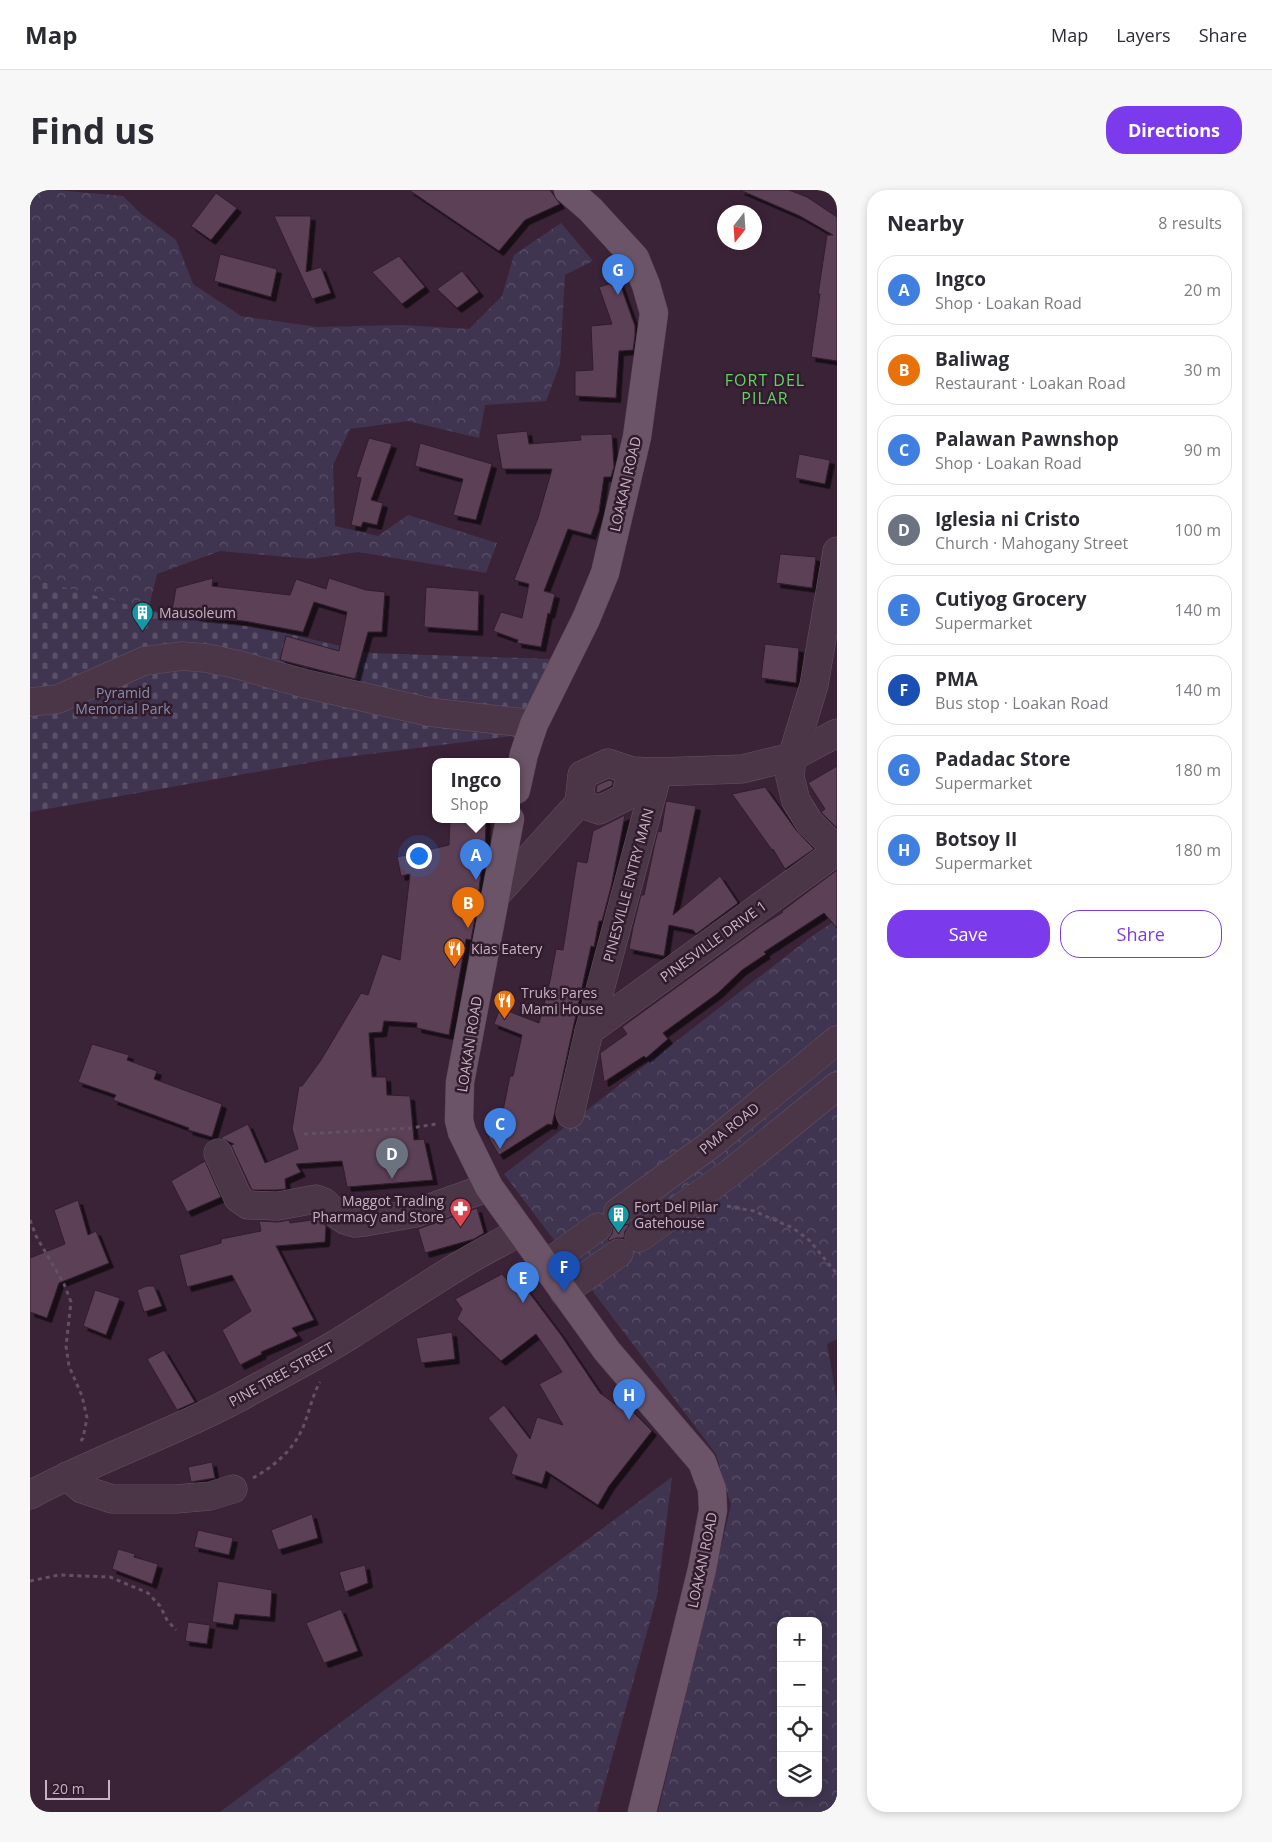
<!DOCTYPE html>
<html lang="en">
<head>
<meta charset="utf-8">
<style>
	body { margin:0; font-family:"Open Sans",sans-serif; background:#f7f7f7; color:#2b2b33 }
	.controls { position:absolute; right:15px; bottom:15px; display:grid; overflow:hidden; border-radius:10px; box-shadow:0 2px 8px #0003 }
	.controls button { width:45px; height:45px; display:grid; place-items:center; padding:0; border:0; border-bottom:1px solid #e1e1e2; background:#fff; color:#2b2b33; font:25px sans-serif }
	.compass { position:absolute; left:687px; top:15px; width:45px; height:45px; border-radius:50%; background:#fff; box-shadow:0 2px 8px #0003; rotate:197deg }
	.scale { position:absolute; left:15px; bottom:12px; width:65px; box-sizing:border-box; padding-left:5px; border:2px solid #c7b2c3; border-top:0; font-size:14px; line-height:18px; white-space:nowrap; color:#c7b2c3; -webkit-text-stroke:4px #301c2c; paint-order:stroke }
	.you { position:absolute; left:388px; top:665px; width:18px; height:18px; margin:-12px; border:4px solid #fff; border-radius:50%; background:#1a73e8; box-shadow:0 0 0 8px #1a73e833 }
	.badge { display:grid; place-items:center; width:32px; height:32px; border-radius:50%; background:#7c3aed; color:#fff; font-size:16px; font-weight:700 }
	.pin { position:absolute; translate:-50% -41px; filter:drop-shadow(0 1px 2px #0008) }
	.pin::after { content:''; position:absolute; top:26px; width:18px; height:15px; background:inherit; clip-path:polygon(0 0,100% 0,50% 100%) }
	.popup { position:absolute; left:402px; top:568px; width:88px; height:65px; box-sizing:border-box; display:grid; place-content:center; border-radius:10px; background:#fff; filter:drop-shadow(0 1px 4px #0005); font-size:16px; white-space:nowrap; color:#7c7c81 }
	.popup b { font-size:19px; color:#2b2b33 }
	.popup::after { content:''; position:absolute; left:50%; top:100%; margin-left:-10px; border:10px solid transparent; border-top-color:#fff }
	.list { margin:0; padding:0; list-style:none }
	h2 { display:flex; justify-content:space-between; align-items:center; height:65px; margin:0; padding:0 20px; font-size:21px }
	h2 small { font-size:16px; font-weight:400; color:#7c7c81 }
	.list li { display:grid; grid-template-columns:32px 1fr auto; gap:15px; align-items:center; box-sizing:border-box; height:70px; margin:0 10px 10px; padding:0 10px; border:1px solid #e1e1e2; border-radius:20px }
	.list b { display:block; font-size:19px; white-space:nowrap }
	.list p { margin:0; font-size:16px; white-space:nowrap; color:#7c7c81 }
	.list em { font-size:16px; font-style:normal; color:#7c7c81 }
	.actions { display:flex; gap:10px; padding:15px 20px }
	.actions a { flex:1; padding:11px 0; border:1px solid #7c3aed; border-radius:20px; text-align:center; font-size:18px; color:#7c3aed }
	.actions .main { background:#7c3aed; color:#fff }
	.icon { flex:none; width:28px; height:28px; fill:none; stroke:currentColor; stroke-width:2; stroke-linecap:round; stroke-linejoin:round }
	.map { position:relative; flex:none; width:807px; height:1622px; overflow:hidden; border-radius:20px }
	header { display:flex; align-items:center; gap:30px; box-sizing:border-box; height:70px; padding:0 25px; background:#fff; border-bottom:1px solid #e1e1e2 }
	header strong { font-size:24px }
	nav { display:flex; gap:28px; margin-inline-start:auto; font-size:18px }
	.intro { display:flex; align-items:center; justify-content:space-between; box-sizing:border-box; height:120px; padding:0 30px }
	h1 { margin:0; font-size:35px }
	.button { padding:12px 22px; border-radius:20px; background:#7c3aed; color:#fff; font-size:18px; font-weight:700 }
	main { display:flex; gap:30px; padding:0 30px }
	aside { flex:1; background:#fff; border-radius:20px; box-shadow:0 2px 8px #0003 }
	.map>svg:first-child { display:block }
	.forest { fill:url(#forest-crowns); fill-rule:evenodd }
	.cemetery { fill:url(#cemetery-stones) }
	.building { fill:#5b3f56; stroke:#321d2e; filter:url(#shadow) }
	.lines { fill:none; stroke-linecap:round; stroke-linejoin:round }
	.minor-casing { stroke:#665162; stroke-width:29 }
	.major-casing { stroke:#543f50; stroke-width:29 }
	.path { stroke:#615066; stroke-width:3; stroke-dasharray:4 4; stroke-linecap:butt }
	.minor { stroke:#4b3648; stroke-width:28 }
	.major { stroke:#6b5467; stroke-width:28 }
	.labels { text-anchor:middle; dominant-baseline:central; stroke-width:5; stroke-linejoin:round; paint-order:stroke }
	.street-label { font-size:14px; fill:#c7b2c3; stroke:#301c2c }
	.poi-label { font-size:14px; fill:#c7b2c3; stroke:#301c2c; text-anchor:start }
	.park-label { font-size:14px; fill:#878dad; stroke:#301c2c }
	.quarter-label { font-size:16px; letter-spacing:1px; fill:#60d463; stroke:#301c2c }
</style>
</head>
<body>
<header>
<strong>Map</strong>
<nav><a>Map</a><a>Layers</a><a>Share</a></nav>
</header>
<div class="intro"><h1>Find us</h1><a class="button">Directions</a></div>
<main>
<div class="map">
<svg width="807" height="1622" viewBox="0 0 807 1622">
	<defs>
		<pattern id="forest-crowns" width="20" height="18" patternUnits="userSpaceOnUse" patternTransform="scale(1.25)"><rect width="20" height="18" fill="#403550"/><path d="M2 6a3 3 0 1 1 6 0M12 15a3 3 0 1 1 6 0" fill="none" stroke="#5a5068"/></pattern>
		<pattern id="cemetery-stones" width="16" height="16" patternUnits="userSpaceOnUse" patternTransform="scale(1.25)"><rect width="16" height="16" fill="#403550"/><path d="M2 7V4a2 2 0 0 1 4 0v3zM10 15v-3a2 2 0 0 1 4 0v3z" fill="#5a5068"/></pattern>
		<filter id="shadow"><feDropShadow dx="4.5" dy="4.5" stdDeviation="0" flood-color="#0009"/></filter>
	</defs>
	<rect width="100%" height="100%" fill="#3b2337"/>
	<g class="forest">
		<polygon points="0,0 25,0 93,6 110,23 146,50 163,94 211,126 287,137 370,135 439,139 472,106 484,65 531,33 563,71 535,85 530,174 516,211 455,215 449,248 378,231 320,239 303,275 305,336 348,346 378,325 467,353 456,383 328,362 280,369 190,361 127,384 118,420 0,388"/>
		<path d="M 807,729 L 807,1149 L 797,1154 L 807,1211 L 807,1622 L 628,1622 L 701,1315 L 686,1264 L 474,984 L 781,747 ZM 751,1431 L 788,1431 L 788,1603 L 751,1603 Z"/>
		<polygon points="642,1287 627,1406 567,1622 190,1622"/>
	</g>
	<polygon class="cemetery" points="0,388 118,420 250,442 341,463 520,469 526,472 490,549 481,546 300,569 0,622"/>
	<g class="building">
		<polygon points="379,0 520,0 530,14 495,30 469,61"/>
		<polygon points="710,0 759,0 777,7 807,27 807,171 781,167 790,104 788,104 797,45 803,45 770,26"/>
		<polygon points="186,3 207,18 181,50 161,36"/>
		<polygon points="244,26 281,26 276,82 291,77 301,103 282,109"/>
		<polygon points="190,64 247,79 241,107 184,91"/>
		<polygon points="369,66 395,97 372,114 342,82"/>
		<polygon points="432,81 449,102 427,118 407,99"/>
		<polygon points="589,91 605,136 605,146 603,160 589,161 586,208 545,206 545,181 563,180 561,136 582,134 569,97"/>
		<polygon points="497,241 499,254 551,250 550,245 582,244 584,277 581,287 574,287 569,322 561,345 538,339 514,401 525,404 520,424 518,423 511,457 487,453 488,450 463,441 471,422 492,428 499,394 484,390 508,328 522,279 472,279 466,244"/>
		<polygon points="339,248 362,254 341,310 353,313 347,335 333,332 331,337 321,335 331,288 326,287"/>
		<polygon points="390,253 462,274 446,330 423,325 433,289 385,276"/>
		<polygon points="769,264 800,270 795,294 765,288"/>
		<polygon points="750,364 786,367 782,398 746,393"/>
		<polygon points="183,388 182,396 260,405 266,389 296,399 299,388 336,400 355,402 352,442 338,442 325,489 250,470 256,446 309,461 317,422 284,412 273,442 214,431 170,427 142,421 146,398"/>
		<polygon points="396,397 449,401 448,441 394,437"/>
		<polygon points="735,454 769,458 766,493 731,488"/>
		<polygon points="807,576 807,638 791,622 795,619 778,593"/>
		<polygon points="579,590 583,591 582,596 568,603 566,602 567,595"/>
		<polygon points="735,597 766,640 784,659 755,679 743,659 742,660 702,604"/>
		<polygon points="636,611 666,616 643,725 690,686 708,713 666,744 663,740 639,735 634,766 599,759 603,737 611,705 614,705 625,653 628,641 631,642"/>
		<polygon points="595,625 581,697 572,731 569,731 564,757 561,756 522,935 518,934 469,965 458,947 469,940 480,886 483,886 492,845 464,834 470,818 509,833 520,791 526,759 533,760 547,671 557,673 563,641"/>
		<polygon points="420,629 456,629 455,664 453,664 447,717 441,750 436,749 419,845 387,838 387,833 354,831 352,842 339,843 342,887 356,887 357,905 380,906 384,950 394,949 403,990 317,997 312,971 266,974 271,982 255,989 256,999 247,1000 223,1000 221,998 201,955 204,954 190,948 218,934 235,973 268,959 262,939 269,896 272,896 291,870 331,803 338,805 352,764 370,770 380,684 371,686 367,667 419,655"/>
		<polygon points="807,680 807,738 794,723 734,762 736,764 712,780 688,803 633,843 638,849 616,868 614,866 574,892 570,863 597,844 592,837 731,736 753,722 752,721"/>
		<polygon points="62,854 99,865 97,870 127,881 124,889 192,914 182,947 158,940 159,938 83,910 86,905 48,892"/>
		<polygon points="175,971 191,1007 157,1022 141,991"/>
		<polygon points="48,1010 58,1045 66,1041 79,1073 29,1093 17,1128 0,1122 0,1068 35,1054 24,1020"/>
		<polygon points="447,1018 454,1043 444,1049 395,1063 388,1039"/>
		<polygon points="289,1029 296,1036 295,1052 246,1056 284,1130 262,1138 268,1146 231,1162 232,1164 210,1175 192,1140 221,1121 202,1085 157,1097 149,1065 191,1053 191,1049 231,1041 229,1031 248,1032 259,1030 260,1033"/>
		<polygon points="598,1034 599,1036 595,1041 594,1048 587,1048 579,1051 578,1049 582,1044 583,1037 590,1037"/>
		<polygon points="472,1084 480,1093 489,1089 531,1145 570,1203 589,1217 593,1212 622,1241 579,1296 568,1315 516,1281 512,1294 481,1284 487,1265 458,1228 474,1215 500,1249 507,1227 533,1235 509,1194 532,1182 506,1144 471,1171 427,1129 432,1119 425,1109"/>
		<polygon points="117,1096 124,1096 132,1116 114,1122 107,1100"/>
		<polygon points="65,1100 90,1108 76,1145 53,1136"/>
		<polygon points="422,1142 425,1169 391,1173 386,1148"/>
		<polygon points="134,1160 165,1212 147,1220 117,1169"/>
		<polygon points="182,1272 185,1288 161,1292 158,1277"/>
		<polygon points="282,1324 288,1348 248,1360 241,1340"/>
		<polygon points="168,1340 203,1348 199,1365 164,1357"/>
		<polygon points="88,1359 105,1364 104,1367 128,1374 122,1394 82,1379"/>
		<polygon points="335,1375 338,1393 315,1402 309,1382"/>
		<polygon points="188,1391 242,1400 240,1427 205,1424 203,1435 182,1432"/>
		<polygon points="311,1419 328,1461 294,1473 276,1433"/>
		<polygon points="158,1432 180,1435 177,1454 155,1451"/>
	</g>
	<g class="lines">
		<defs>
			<g id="minor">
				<polyline points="807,361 784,495 762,567 760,587 766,611 779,632 807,660"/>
				<polyline points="0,512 28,509 114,471 152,466 176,468 205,474 276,494 399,522 504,534"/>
				<polyline points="549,613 569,620 595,607 602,581"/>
				<polyline points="466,705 549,613 552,585 578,573 602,581 628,582 712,579 762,567 807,543"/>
				<polyline points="559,841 807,661"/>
				<polyline points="540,924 559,841 628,582"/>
				<polyline points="188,963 208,1008 218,1015 248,1016 286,1009 294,1012 305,1023 315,1030 325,1033 335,1032 386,1023 459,997"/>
				<polyline points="588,1022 680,955 807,850"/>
				<polyline points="609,1048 700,983 807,896"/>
				<polyline points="515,1075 568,1037"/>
				<polyline points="534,1102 589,1063"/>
				<polyline points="37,1286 52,1299 82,1309 146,1309 180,1306 203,1299"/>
				<path d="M 0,1305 C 68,1268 142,1244 210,1207 C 247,1186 286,1167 322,1144 C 378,1109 432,1070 491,1042"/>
			</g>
			<g id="major">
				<polyline points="486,600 494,564 504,534 556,429 575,383 607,247 624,123 616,95 605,68 560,19 538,0"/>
				<polyline points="480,629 430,892 429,930 432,942 459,997 577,1161 672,1272 682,1299 683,1320 672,1379 612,1622"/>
			</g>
		</defs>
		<use href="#minor" class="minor-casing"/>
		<use href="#major" class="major-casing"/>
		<g class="path">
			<polyline points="274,944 381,938 406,934"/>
			<polyline points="697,1016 724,1021 763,1038 780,1051 807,1084"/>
			<polyline points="0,1030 6,1046 34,1094 41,1112 36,1156 39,1176 52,1206 57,1228 53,1248 50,1252"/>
			<path d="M 223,1288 C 246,1275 266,1258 275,1232 C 280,1219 283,1204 290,1192"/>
			<polyline points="0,1391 29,1385 80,1387 118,1403 130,1416 137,1430 146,1440"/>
		</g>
		<use href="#minor" class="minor"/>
		<use href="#major" class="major"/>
	</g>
	<defs>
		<symbol id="building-pin" viewBox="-11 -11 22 30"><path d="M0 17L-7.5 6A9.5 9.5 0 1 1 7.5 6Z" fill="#0f9aa8" stroke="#301c2c"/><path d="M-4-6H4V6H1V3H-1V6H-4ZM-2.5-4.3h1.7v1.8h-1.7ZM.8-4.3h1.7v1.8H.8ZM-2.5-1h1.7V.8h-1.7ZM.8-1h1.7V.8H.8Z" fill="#fff"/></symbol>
		<symbol id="restaurant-pin" viewBox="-11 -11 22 30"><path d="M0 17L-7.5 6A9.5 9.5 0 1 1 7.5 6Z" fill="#e8710a" stroke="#301c2c"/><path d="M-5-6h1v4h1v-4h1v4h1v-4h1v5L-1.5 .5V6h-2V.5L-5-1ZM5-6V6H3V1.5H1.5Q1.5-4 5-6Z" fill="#fff"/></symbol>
		<symbol id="pharmacy-pin" viewBox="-11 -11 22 30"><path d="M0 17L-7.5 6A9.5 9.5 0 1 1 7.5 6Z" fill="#e0444e" stroke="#301c2c"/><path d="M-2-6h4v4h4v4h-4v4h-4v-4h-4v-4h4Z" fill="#fff"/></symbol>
	</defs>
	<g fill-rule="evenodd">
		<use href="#building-pin" x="100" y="410" width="25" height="34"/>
		<use href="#restaurant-pin" x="412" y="746" width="25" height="34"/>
		<use href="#restaurant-pin" x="462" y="798" width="25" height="34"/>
		<use href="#pharmacy-pin" x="418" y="1006" width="25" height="34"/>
		<use href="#building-pin" x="576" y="1012" width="25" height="34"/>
	</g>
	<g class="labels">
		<g class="street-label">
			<text transform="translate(595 294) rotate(-77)">LOAKAN ROAD</text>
			<text transform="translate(598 695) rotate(-75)">PINESVILLE ENTRY MAIN</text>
			<text transform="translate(683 751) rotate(-36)">PINESVILLE DRIVE 1</text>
			<text transform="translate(439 854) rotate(-81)">LOAKAN ROAD</text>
			<text transform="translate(699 938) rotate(-39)">PMA ROAD</text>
			<text transform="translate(251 1184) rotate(-29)">PINE TREE STREET</text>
			<text transform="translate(672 1370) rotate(-78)">LOAKAN ROAD</text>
		</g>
		<g class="poi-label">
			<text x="129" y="422">Mausoleum</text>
			<text x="441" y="758">Kias Eatery</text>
			<text x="491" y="802">Truks Pares<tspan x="491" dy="16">Mami House</tspan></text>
			<text x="414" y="1010" text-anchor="end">Maggot Trading<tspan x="414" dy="16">Pharmacy and Store</tspan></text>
			<text x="604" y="1016">Fort Del Pilar<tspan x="604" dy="16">Gatehouse</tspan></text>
		</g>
		<g class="park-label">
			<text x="93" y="502">Pyramid<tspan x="93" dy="16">Memorial Park</tspan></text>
		</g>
		<g class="quarter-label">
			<text x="735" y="190">FORT DEL<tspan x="735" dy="18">PILAR</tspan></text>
		</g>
	</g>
</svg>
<div class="controls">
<button>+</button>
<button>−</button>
<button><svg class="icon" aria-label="locate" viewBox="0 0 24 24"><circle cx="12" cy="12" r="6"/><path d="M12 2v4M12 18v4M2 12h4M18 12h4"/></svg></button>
<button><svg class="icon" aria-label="layers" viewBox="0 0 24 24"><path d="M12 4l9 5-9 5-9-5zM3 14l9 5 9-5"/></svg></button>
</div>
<svg class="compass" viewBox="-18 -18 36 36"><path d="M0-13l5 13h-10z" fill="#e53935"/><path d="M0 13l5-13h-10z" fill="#7c7c81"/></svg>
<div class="scale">20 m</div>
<div class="you"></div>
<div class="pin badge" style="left:446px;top:690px;background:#3f7fe0">A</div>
<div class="popup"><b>Ingco</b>Shop</div>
<div class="pin badge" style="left:438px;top:738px;background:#e8710a">B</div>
<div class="pin badge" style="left:470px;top:959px;background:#3f7fe0">C</div>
<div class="pin badge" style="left:362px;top:989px;background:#6b7280">D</div>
<div class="pin badge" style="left:493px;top:1113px;background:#3f7fe0">E</div>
<div class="pin badge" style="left:534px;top:1102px;background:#1a4fb4">F</div>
<div class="pin badge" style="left:588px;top:105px;background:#3f7fe0">G</div>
<div class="pin badge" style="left:599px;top:1230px;background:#3f7fe0">H</div>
</div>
<aside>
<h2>Nearby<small>8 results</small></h2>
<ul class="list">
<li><span class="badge" style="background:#3f7fe0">A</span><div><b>Ingco</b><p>Shop · Loakan Road</p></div><em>20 m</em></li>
<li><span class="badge" style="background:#e8710a">B</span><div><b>Baliwag</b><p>Restaurant · Loakan Road</p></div><em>30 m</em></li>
<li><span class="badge" style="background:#3f7fe0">C</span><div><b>Palawan Pawnshop</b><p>Shop · Loakan Road</p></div><em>90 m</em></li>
<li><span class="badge" style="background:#6b7280">D</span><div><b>Iglesia ni Cristo</b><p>Church · Mahogany Street</p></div><em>100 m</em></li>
<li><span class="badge" style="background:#3f7fe0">E</span><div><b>Cutiyog Grocery</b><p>Supermarket</p></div><em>140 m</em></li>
<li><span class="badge" style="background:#1a4fb4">F</span><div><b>PMA</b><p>Bus stop · Loakan Road</p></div><em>140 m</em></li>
<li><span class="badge" style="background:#3f7fe0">G</span><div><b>Padadac Store</b><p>Supermarket</p></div><em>180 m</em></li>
<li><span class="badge" style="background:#3f7fe0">H</span><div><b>Botsoy II</b><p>Supermarket</p></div><em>180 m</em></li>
</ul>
<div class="actions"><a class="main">Save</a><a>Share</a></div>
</aside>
</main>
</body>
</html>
